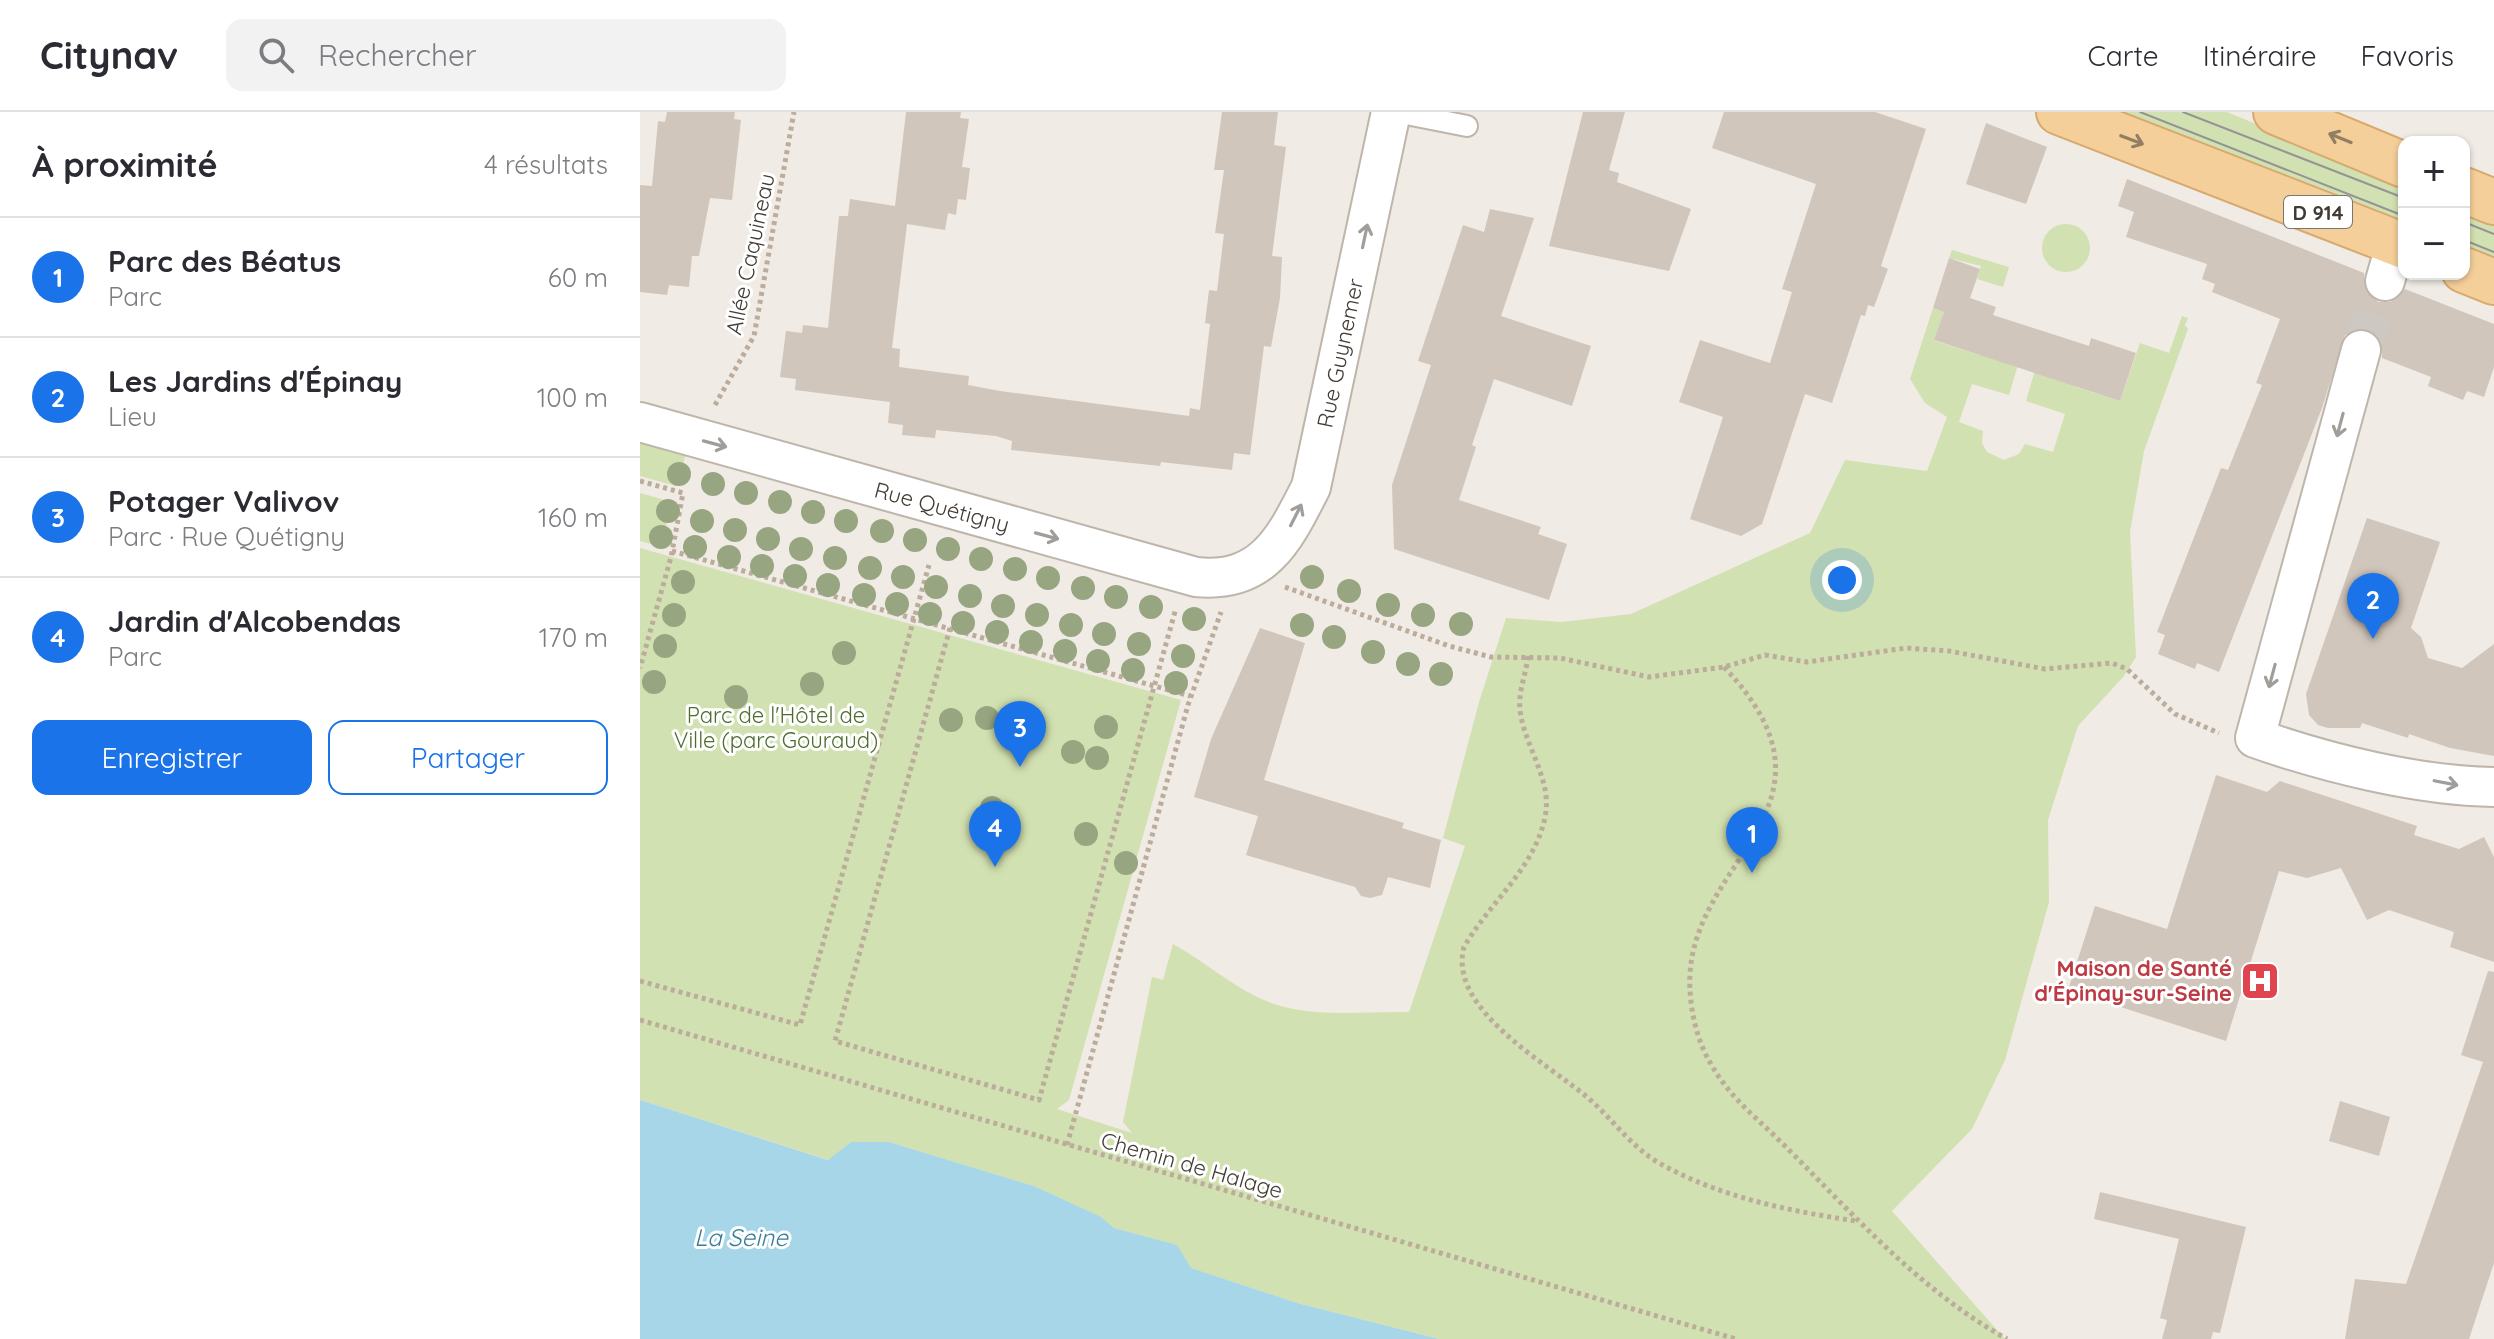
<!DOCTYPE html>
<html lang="fr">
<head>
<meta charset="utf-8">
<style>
	body { margin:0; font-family:Quicksand,sans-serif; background:#f2f2f3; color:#2b2b33 }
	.controls { position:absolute; right:24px; top:24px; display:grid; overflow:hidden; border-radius:16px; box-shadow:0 2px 6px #0004 }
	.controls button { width:72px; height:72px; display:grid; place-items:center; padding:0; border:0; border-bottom:2px solid #e1e1e2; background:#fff; color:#2b2b33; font:40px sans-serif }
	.you { position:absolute; left:1202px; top:468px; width:28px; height:28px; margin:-20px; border:6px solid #fff; border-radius:50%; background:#1a73e8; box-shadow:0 0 0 12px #1a73e833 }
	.badge { display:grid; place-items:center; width:52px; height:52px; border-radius:50%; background:#1a73e8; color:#fff; font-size:26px; font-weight:700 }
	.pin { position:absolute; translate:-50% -66px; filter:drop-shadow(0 2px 4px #0008) }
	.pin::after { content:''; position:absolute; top:42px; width:28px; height:24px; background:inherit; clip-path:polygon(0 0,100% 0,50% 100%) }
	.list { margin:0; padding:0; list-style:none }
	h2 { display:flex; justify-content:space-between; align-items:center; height:104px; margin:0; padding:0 32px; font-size:34px }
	h2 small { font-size:26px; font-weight:400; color:#7c7c81 }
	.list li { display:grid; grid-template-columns:52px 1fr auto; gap:24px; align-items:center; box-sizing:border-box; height:120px; padding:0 32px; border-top:2px solid #e1e1e2 }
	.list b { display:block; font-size:30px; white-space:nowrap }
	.list p { margin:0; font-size:26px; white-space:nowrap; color:#7c7c81 }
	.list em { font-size:26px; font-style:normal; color:#7c7c81 }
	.actions { display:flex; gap:16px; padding:24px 32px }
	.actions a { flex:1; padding:18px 0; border:2px solid #1a73e8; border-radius:16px; text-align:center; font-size:28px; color:#1a73e8 }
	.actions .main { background:#1a73e8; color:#fff }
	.icon { flex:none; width:44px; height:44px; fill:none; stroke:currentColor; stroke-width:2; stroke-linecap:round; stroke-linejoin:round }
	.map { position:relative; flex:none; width:1854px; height:1227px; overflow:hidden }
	header { display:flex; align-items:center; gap:48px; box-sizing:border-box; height:112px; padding:0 40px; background:#fff; border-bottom:2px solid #e1e1e2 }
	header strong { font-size:38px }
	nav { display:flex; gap:44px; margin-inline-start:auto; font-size:28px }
	.search { width:560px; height:72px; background:#f2f2f3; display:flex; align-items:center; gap:20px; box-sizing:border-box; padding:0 28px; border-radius:16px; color:#7c7c81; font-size:30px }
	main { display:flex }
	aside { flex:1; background:#fff }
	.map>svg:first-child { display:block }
	.green { fill:#d2e1b1 }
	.water { fill:#a6d6e8 }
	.building { fill:#d1c6bb }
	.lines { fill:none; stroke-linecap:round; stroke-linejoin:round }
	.street-tunnel { stroke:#cdc8c2; stroke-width:38; stroke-dasharray:38 19; stroke-linecap:butt }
	.lane-casing { stroke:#beb5ab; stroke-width:24 }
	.street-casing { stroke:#beb5ab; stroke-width:42 }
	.primary-casing { stroke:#d7a96d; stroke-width:48 }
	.path { stroke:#bbac9b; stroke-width:5; stroke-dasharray:4 4; stroke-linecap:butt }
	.lane { stroke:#fff; stroke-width:20 }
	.street { stroke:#fff; stroke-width:38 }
	.primary { stroke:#f4cf9a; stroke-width:44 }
	.tram { stroke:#949494; stroke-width:2 }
	.tree { fill:#97a681 }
	.oneway { stroke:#927e62 }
	.oneway2 { stroke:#a09d9a }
	.labels { text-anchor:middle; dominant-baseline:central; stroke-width:6; stroke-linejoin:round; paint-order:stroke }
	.shield { fill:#fff; stroke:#7b7672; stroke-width:2 }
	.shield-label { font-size:20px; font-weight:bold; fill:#423b35 }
	.street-label { font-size:22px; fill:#423b35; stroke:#fff }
	.park-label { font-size:22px; fill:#4f6d2f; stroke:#fff }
	.health-label { font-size:22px; font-weight:bold; fill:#be3a42; stroke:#fff; text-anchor:end }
	.water-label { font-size:24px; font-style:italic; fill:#387e9b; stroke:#fff }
</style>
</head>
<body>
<header>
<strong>Citynav</strong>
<div class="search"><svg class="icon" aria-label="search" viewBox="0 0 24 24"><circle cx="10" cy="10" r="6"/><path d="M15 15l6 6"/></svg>Rechercher</div>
<nav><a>Carte</a><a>Itinéraire</a><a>Favoris</a></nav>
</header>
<main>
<aside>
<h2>À proximité<small>4 résultats</small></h2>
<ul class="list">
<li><span class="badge">1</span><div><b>Parc des Béatus</b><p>Parc</p></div><em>60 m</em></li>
<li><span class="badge">2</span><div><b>Les Jardins d'Épinay</b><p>Lieu</p></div><em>100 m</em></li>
<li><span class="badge">3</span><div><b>Potager Valivov</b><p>Parc · Rue Quétigny</p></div><em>160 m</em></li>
<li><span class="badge">4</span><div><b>Jardin d'Alcobendas</b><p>Parc</p></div><em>170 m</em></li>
</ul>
<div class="actions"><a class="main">Enregistrer</a><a>Partager</a></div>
</aside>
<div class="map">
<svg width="1854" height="1227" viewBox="0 0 1854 1227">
	<rect width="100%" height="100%" fill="#f0ebe5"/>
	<g class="green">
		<polygon points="1467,0 1587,0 1764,73 1764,117"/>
		<polygon points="1824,97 1854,110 1854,153 1824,141"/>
		<circle cx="1426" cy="136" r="24"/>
		<polygon points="1312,138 1369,155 1363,175 1337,167 1341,154 1309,146"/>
		<path d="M 1293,196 L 1304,200 L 1295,229 L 1340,243 L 1380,246 L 1369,283 L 1332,272 L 1319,310 L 1343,319 L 1342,331 L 1347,340 L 1364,348 L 1379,342 L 1385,332 L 1413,340 L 1425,302 L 1386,289 L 1397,251 L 1436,275 L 1480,289 L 1500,231 L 1529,241 L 1542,204 L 1548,206 L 1545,213 L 1548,217 L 1504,339 L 1490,420 L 1496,545 L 1484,564 L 1438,614 L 1408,708 L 1409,790 L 1365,948 L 1332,1017 L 1252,1099 L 1365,1227 L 799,1227 L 657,1191 L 550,1156 L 536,1133 L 474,1116 L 460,1105 L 394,1074 L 249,1030 L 211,1030 L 189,1048 L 0,988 L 0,436 L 541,588 L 429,988 L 417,997 L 492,1021 L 483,1010 L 512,865 L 523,868 L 533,832 C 566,850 597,879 634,892 C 676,906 726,899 769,900 L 825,734 L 803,726 L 839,590 L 866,506 L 922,510 L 991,502 L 1170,421 L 1205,348 L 1287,359 L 1307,305 L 1285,291 L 1270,267 Z"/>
		<polygon points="0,329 46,342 36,374 0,364"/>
		<polygon points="0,381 32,390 21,435 0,429"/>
	</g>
	<polygon class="water" points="0,988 188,1048 211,1030 249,1030 394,1074 461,1105 474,1116 537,1133 551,1156 657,1191 799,1227 0,1227"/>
	<g class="building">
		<polygon points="27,0 95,0 94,7 101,8 92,88 70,86 59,144 52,144 49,175 29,173 27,183 0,180 0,73 12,74 18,9 25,10"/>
		<polygon points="266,0 321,0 320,6 329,7 322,55 330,56 326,88 318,87 316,103 308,101 305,118 267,112 252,236 260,237 259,255 329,264 328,273 360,279 549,304 550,296 560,298 570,212 565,211 569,178 577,179 584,122 575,121 584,58 574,58 582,0 638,0 634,33 646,35 632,144 642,145 640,186 631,235 624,234 610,343 594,341 592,358 521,350 520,354 371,338 372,329 356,324 296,318 295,326 262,323 263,313 248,311 250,290 155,278 156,267 140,265 146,219 162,221 163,213 188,216 199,104 208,104 210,87 255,94"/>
		<polygon points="943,0 985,0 969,58 979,61 977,70 1051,97 1029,159 909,134"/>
		<polygon points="1084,0 1235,0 1286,17 1241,154 1248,157 1234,195 1228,193 1225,204 1221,203 1192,291 1165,282 1122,412 1101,424 1050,407 1083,305 1039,290 1060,228 1130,251 1152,180 1142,177 1176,72 1072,36"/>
		<polygon points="1346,11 1407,35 1386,92 1326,72"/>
		<polygon points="1487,67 1724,161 1724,175 1738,190 1751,190 1765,177 1854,212 1854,255 1844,285 1827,279 1823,288 1788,274 1791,265 1742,246 1742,232 1728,217 1716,217 1705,223 1682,296 1579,560 1557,551 1555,557 1518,542 1525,523 1517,520 1581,356 1588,358 1622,273 1616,271 1640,207 1572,180 1575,172 1562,167 1567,152 1486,125 1494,100 1478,94"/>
		<polygon points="850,97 894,106 861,204 951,234 932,294 854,267 832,333 836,335 819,388 901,415 898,422 927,432 909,488 754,437 752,373 791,253 778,249 823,113 844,120"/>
		<polygon points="1309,146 1340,157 1330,186 1356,195 1353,203 1449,234 1451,226 1496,241 1480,289 1294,228 1304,200 1293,196"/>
		<polygon points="1727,406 1800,430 1771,516 1781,525 1788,546 1822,556 1854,532 1854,644 1810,636 1769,622 1768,626 1722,611 1720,616 1688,616 1678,613 1669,603 1666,582"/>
		<polygon points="620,516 665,531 624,668 764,711 762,716 801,728 790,776 748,765 742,783 730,786 721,784 715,775 606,743 618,704 554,685 571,627"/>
		<polygon points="1576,663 1627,680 1640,669 1777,714 1774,723 1819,737 1844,725 1854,745 1854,850 1810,835 1814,820 1749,798 1727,808 1701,756 1667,766 1639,759 1586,929 1428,878 1455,794 1527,817"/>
		<polygon points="1848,859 1854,860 1854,1151 1829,1227 1705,1227 1715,1167 1766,1172 1843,950 1821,943"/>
		<polygon points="1700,989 1750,1005 1739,1044 1689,1029"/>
		<polygon points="1460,1080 1606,1115 1580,1221 1573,1220 1571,1227 1522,1227 1527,1208 1520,1206 1539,1127 1454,1107"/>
	</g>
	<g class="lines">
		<polyline class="street-tunnel" points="1721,238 1745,169"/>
		<defs>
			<polyline id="lane" points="756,0 827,14"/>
			<g id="street">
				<polyline points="1745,169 1756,131"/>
				<path d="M 1721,238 L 1615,626 C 1686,651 1778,674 1854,675"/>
				<path d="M 0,310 L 556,465 C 624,472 645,426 671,375 L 751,0"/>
			</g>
			<g id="primary">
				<polyline points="1419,0 1764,134"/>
				<polyline points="1636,0 1764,53"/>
				<polyline points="1824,78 1854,90"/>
				<polyline points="1824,158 1854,170"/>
			</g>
		</defs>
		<use href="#lane" class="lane-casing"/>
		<use href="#street" class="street-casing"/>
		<use href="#primary" class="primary-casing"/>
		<g class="path">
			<polyline points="75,293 114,224 154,0"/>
			<polyline points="0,369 43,381 31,445 0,556"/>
			<polyline points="32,439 550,584"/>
			<polyline points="645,475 809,534 851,545 920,546 1009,565 1084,555 1125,543 1167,550 1266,536 1309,539 1405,557 1472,551 1487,557 1535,602 1579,621"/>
			<polyline points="310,516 195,929 399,988 536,496"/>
			<path d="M 888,544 C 886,563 878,579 880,598 C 884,634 913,668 905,705 C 895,756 849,791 824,835 C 807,897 908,952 947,985 C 972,1006 990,1034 1019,1051 C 1079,1085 1149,1099 1216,1109"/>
			<path d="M 1084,555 C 1220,698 1043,748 1050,877 C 1051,902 1058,931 1071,952 C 1089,985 1118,1007 1144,1033 C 1214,1103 1279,1178 1367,1227"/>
			<polyline points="0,869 160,913 289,453"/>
			<polyline points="0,908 1096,1227"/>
			<polyline points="427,1033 548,593 581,500"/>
		</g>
		<use href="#lane" class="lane"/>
		<use href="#street" class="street"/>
		<use href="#primary" class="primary"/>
		<g class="tram">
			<polyline points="1500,0 1764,104"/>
			<polyline points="1543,0 1764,86"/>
			<polyline points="1824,110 1854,122"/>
			<polyline points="1824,128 1854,140"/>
		</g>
	</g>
	<g class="tree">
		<circle cx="39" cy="362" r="12"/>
		<circle cx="73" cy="372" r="12"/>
		<circle cx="106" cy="381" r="12"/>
		<circle cx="140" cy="390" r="12"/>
		<circle cx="28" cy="399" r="12"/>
		<circle cx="173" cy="400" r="12"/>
		<circle cx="62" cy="409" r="12"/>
		<circle cx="206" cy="409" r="12"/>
		<circle cx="95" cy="418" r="12"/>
		<circle cx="242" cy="419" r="12"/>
		<circle cx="21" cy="425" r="12"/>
		<circle cx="128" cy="427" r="12"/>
		<circle cx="275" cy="428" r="12"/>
		<circle cx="55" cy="435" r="12"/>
		<circle cx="161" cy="437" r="12"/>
		<circle cx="308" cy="437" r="12"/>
		<circle cx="89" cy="445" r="12"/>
		<circle cx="195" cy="446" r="12"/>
		<circle cx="341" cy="447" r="12"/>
		<circle cx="122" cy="454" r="12"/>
		<circle cx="230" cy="456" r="12"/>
		<circle cx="375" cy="457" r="12"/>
		<circle cx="155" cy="464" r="12"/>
		<circle cx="263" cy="465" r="12"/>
		<circle cx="672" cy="465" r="12"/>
		<circle cx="408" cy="466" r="12"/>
		<circle cx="43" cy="470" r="12"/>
		<circle cx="188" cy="473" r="12"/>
		<circle cx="296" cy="475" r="12"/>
		<circle cx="443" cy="476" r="12"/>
		<circle cx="709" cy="479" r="12"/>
		<circle cx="224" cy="483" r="12"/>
		<circle cx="330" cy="484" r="12"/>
		<circle cx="476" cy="485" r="12"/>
		<circle cx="257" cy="492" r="12"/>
		<circle cx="748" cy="493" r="12"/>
		<circle cx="363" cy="494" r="12"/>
		<circle cx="511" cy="495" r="12"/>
		<circle cx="290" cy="502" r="12"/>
		<circle cx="34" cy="503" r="12"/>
		<circle cx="397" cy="503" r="12"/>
		<circle cx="783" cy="503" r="12"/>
		<circle cx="554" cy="507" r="12"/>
		<circle cx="323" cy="511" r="12"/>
		<circle cx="821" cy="512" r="12"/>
		<circle cx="431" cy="513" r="12"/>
		<circle cx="662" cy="513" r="12"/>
		<circle cx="357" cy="520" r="12"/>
		<circle cx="464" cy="522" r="12"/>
		<circle cx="694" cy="525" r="12"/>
		<circle cx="391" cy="530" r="12"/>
		<circle cx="499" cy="532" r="12"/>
		<circle cx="25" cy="534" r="12"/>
		<circle cx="425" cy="539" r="12"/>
		<circle cx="733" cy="540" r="12"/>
		<circle cx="204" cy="541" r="12"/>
		<circle cx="543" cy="544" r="12"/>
		<circle cx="458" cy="549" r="12"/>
		<circle cx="768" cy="552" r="12"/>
		<circle cx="493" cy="558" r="12"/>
		<circle cx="801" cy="562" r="12"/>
		<circle cx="14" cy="570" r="12"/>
		<circle cx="536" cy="571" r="12"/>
		<circle cx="172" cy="572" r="12"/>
		<circle cx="96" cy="585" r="12"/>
		<circle cx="347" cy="606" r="12"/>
		<circle cx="311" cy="608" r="12"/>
		<circle cx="466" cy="615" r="12"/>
		<circle cx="433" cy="640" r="12"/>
		<circle cx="457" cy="646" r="12"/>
		<circle cx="352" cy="696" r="12"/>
		<circle cx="446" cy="722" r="12"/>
		<circle cx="486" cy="751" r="12"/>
	</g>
	<defs><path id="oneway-shaft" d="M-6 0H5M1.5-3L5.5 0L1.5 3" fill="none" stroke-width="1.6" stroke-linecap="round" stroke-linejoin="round" transform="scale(2)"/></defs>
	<g class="oneway">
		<use href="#oneway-shaft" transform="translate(1700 26) rotate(-158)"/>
		<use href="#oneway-shaft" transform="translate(1492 28) rotate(21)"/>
	</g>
	<g class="oneway2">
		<use href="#oneway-shaft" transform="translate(725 124) rotate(-78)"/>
		<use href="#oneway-shaft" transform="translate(1700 313) rotate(105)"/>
		<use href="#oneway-shaft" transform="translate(75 332) rotate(15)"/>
		<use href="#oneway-shaft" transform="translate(656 403) rotate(-63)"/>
		<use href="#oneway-shaft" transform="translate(407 424) rotate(15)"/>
		<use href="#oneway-shaft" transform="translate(1632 564) rotate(105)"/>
		<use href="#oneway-shaft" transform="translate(1806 671) rotate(11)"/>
	</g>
	<defs>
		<symbol id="hospital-square" viewBox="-11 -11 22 22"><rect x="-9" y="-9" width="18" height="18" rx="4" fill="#e0444e" stroke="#fff"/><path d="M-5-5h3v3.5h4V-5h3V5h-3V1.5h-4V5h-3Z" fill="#fff"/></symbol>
	</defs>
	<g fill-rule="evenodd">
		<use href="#hospital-square" x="1598" y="847" width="44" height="44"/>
	</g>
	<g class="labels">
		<rect class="shield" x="1644" y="84" width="68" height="32" rx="6"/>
		<g class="shield-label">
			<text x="1678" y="100">D 914</text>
		</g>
		<g class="street-label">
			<text transform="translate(110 142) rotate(-78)">Allée Caquineau</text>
			<text transform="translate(700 241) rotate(-78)">Rue Guynemer</text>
			<text transform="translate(302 395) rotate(15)">Rue Quétigny</text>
			<text transform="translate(552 1053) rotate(16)">Chemin de Halage</text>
		</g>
		<g class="park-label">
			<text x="136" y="603">Parc de l'Hôtel de<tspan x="136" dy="25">Ville (parc Gouraud)</tspan></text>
		</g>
		<g class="health-label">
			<text x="1592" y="856">Maison de Santé<tspan x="1592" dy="25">d'Épinay-sur-Seine</tspan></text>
		</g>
		<g class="water-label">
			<text x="101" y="1125">La Seine</text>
		</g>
	</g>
</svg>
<div class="controls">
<button>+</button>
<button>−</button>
</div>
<div class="you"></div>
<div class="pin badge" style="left:1112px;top:761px">1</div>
<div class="pin badge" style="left:1733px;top:527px">2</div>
<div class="pin badge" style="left:380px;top:655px">3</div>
<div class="pin badge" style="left:355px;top:755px">4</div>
</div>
</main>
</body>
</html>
